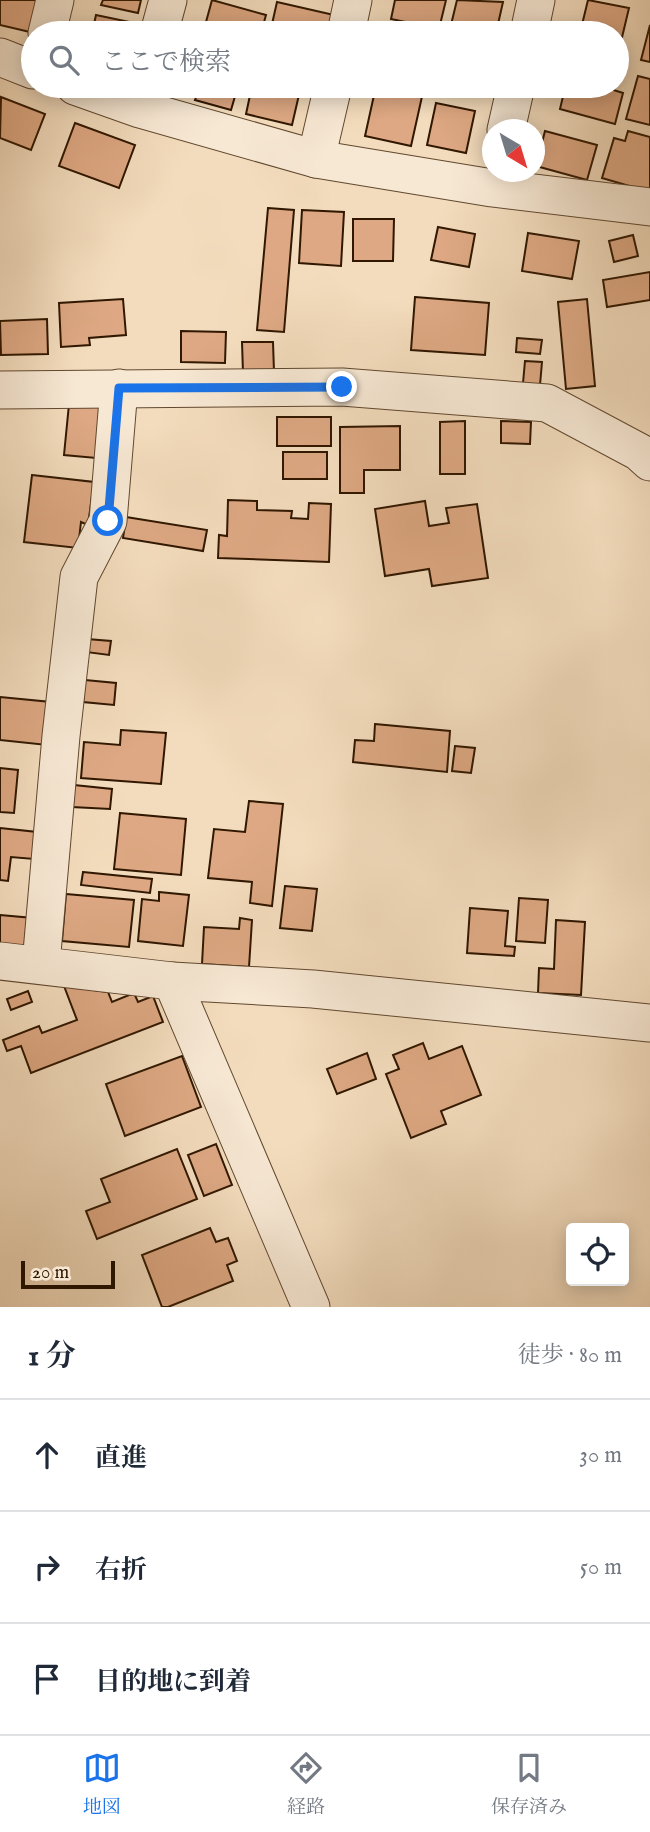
<!DOCTYPE html>
<html lang="ja">
<head>
<meta charset="utf-8">
<style>
	body { margin:0; font-family:"IM FELL English","Noto Serif JP",serif; background:#f6f6f7; color:#1f2937 }
	.controls { position:absolute; right:21px; bottom:21px; display:grid; overflow:hidden; border-radius:7px; box-shadow:0 4px 18px #0003 }
	.controls button { width:63px; height:63px; display:grid; place-items:center; padding:0; border:0; border-bottom:2px solid #e0e1e3; background:#fff; color:#1f2937; font:35px sans-serif }
	.compass { position:absolute; left:482px; top:119px; width:63px; height:63px; border-radius:50%; background:#fff; box-shadow:0 4px 18px #0003; rotate:142deg }
	.scale { position:absolute; left:21px; bottom:18px; width:94px; box-sizing:border-box; padding-left:7px; border:4px solid #301700; border-top:0; font-size:19px; line-height:24px; white-space:nowrap; color:#301700; -webkit-text-stroke:5px #f7e8d4; paint-order:stroke }
	.stop { position:absolute; width:21px; height:21px; margin:-16px; border:5px solid #1a73e8; border-radius:50%; background:#fff }
	.stop.end { background:#1a73e8; border-color:#fff; box-shadow:0 2px 7px #0008 }
	.list { margin:0; padding:0; list-style:none }
	h2 { display:flex; justify-content:space-between; align-items:center; height:91px; margin:0; padding:0 28px; font-size:30px }
	h2 small { font-size:23px; font-weight:400; color:#747a83 }
	.list li { display:grid; grid-template-columns:46px 1fr auto; gap:21px; align-items:center; box-sizing:border-box; height:112px; padding:0 28px; border-top:2px solid #e0e1e3 }
	.list b { display:block; font-size:26px; white-space:nowrap }
	.list em { font-size:23px; font-style:normal; color:#747a83 }
	.icon { flex:none; width:38px; height:38px; fill:none; stroke:currentColor; stroke-width:2; stroke-linecap:round; stroke-linejoin:round }
	.map { position:relative; flex:none; width:650px; height:1307px; overflow:hidden }
	.search { position:absolute; background:#fff; box-shadow:0 4px 18px #0003; left:21px; right:21px; top:21px; height:77px; display:flex; align-items:center; gap:18px; box-sizing:border-box; padding:0 24px; border-radius:38px; color:#747a83; font-size:26px }
	.sheet { height:427px; background:#fff }
	nav { display:flex; justify-content:space-around; align-items:center; box-sizing:border-box; height:98px; border-top:2px solid #e0e1e3; background:#fff; font-size:19px; color:#747a83 }
	nav a { display:grid; justify-items:center; gap:4px }
	nav .on { color:#1a73e8 }
	.map>svg:first-child { display:block }
	.building { fill:#dda883; stroke:#301700; stroke-width:2 }
	.lines { fill:none; stroke-linecap:round; stroke-linejoin:round }
	.minor-casing { stroke:#61482f; stroke-width:39 }
	.minor { stroke:#f7e8d4; stroke-width:37 }
	.route { stroke:#1a73e8; stroke-width:9 }
</style>
</head>
<body>
<div class="map">
<svg width="650" height="1307" viewBox="0 0 650 1307">
	<rect width="100%" height="100%" fill="#f3dcbd"/>
	<filter id="stains"><feTurbulence type="fractalNoise" baseFrequency=".00286" numOctaves="4"/><feColorMatrix values="0 0 0 0 .2 0 0 0 0 .09 0 0 0 0 .02 0 0 0 .5 -.17"/></filter>
	<radialGradient id="worn" r=".72"><stop offset=".6" stop-color="#630" stop-opacity="0"/><stop offset="1" stop-color="#630" stop-opacity=".3"/></radialGradient>
	<g class="building">
		<polygon points="0,0 38,0 30,32 0,25"/>
		<polygon points="103,0 141,0 138,13 101,5"/>
		<polygon points="212,0 266,15 261,33 203,33"/>
		<polygon points="395,0 446,0 439,29 391,19"/>
		<polygon points="457,0 503,2 496,33 467,33 450,29"/>
		<polygon points="588,0 629,8 619,50 617,50 617,33 580,33"/>
		<polygon points="277,2 334,15 330,33 270,33"/>
		<polygon points="96,15 139,24 137,33 92,33"/>
		<polygon points="650,25 650,62 641,60"/>
		<polygon points="638,76 650,79 650,125 626,119"/>
		<polygon points="200,86 238,86 231,110 195,100"/>
		<polygon points="252,86 301,86 292,125 246,114"/>
		<polygon points="376,86 393,86 423,92 411,146 365,136"/>
		<polygon points="444,86 484,86 482,94"/>
		<polygon points="557,86 608,86 607,88 623,93 615,124 560,109 565,88"/>
		<polygon points="1,97 45,114 31,150 0,138"/>
		<polygon points="436,103 475,111 466,153 427,145"/>
		<polygon points="75,123 135,145 119,188 59,166"/>
		<polygon points="545,131 597,145 587,180 536,166"/>
		<polygon points="628,131 650,137 650,192 602,178 614,138 625,141"/>
		<polygon points="268,208 294,210 284,332 257,330"/>
		<polygon points="302,210 344,212 341,266 299,263"/>
		<polygon points="353,219 394,219 393,261 353,261"/>
		<polygon points="438,227 475,234 469,267 431,260"/>
		<polygon points="528,233 579,241 572,279 522,271"/>
		<polygon points="633,235 638,256 614,262 609,241"/>
		<polygon points="650,272 650,300 607,307 603,280"/>
		<polygon points="415,297 489,303 485,355 411,350"/>
		<polygon points="123,299 126,335 89,338 90,345 61,347 59,303"/>
		<polygon points="587,299 595,386 566,389 558,302"/>
		<polygon points="47,319 48,354 1,355 0,321"/>
		<polygon points="181,331 226,332 225,363 181,362"/>
		<polygon points="517,338 542,340 540,354 516,352"/>
		<polygon points="242,342 273,342 274,372 243,373"/>
		<polygon points="525,361 542,362 540,385 523,383"/>
		<polygon points="69,404 102,407 96,458 64,455"/>
		<rect x="277" y="417" width="54" height="29"/>
		<polygon points="465,421 465,474 440,474 440,422"/>
		<polygon points="501,421 531,422 530,444 501,443"/>
		<polygon points="400,426 400,470 364,470 364,493 340,493 340,427"/>
		<rect x="283" y="452" width="44" height="27"/>
		<polygon points="32,475 94,482 88,525 81,522 78,548 24,542"/>
		<polygon points="228,500 257,501 257,510 292,511 291,518 308,519 309,503 331,504 329,562 218,558 219,535 227,536"/>
		<polygon points="425,501 429,526 449,523 446,508 477,504 488,578 432,586 429,569 385,576 375,509"/>
		<polygon points="126,517 207,530 203,551 123,538"/>
		<polygon points="87,639 111,641 109,655 86,652"/>
		<polygon points="85,680 116,683 114,705 83,702"/>
		<polygon points="0,697 51,702 47,745 0,740"/>
		<polygon points="375,724 450,731 447,772 353,762 355,740 374,741"/>
		<polygon points="121,730 166,733 161,784 81,778 84,742 120,745"/>
		<polygon points="455,746 475,748 471,773 452,771"/>
		<polygon points="0,768 18,770 14,813 0,812"/>
		<polygon points="74,785 112,789 110,809 72,807"/>
		<polygon points="249,801 283,804 272,906 250,903 252,882 208,878 214,829 245,832"/>
		<polygon points="120,813 186,819 181,875 114,869"/>
		<polygon points="0,828 37,832 34,859 11,857 8,881 0,880"/>
		<polygon points="83,872 152,879 150,893 81,885"/>
		<polygon points="285,886 317,889 312,931 280,928"/>
		<polygon points="159,892 189,895 183,946 138,941 142,899 159,901"/>
		<polygon points="66,894 134,900 129,947 62,941"/>
		<polygon points="519,898 548,900 545,943 516,941"/>
		<polygon points="470,908 508,911 505,946 515,947 514,956 467,953"/>
		<polygon points="0,915 33,918 30,947 0,944"/>
		<polygon points="240,918 252,920 249,967 202,964 204,927 239,929"/>
		<polygon points="556,920 585,922 581,995 538,993 539,968 554,969"/>
		<polygon points="64,986 108,992 112,1002 134,993 138,1002 153,996 163,1022 31,1073 21,1046 7,1051 3,1040 39,1026 42,1033 77,1020"/>
		<polygon points="28,991 32,1002 11,1010 7,999"/>
		<polygon points="423,1043 429,1059 462,1046 481,1095 441,1111 446,1124 411,1138 386,1074 399,1069 393,1055"/>
		<polygon points="367,1053 376,1079 337,1094 327,1069"/>
		<polygon points="182,1056 201,1107 125,1136 106,1084"/>
		<polygon points="216,1144 232,1185 204,1196 188,1155"/>
		<polygon points="177,1149 197,1199 97,1239 86,1211 110,1202 101,1179"/>
		<polygon points="210,1228 216,1242 228,1238 237,1261 227,1265 233,1281 168,1307 162,1307 142,1255"/>
	</g>
	<g class="lines">
		<defs>
			<g id="minor">
				<polyline points="47,33 55,0"/>
				<polyline points="159,33 168,0"/>
				<polyline points="346,33 353,0"/>
				<polyline points="529,33 536,0"/>
				<polyline points="0,57 33,70"/>
				<polyline points="75,86 140,109 316,159 492,188 650,207"/>
				<polyline points="506,130 516,86"/>
				<polyline points="316,159 333,86"/>
				<polyline points="0,390 342,387 547,403 639,452 650,462"/>
				<polyline points="0,961 172,981 313,989 650,1023"/>
				<polyline points="41,964 61,736 79,577 108,521 119,388"/>
				<polyline points="172,981 311,1307"/>
			</g>
		</defs>
		<use href="#minor" class="minor-casing"/>
		<use href="#minor" class="minor"/>
	</g>
	<g class="lines">
		<polyline class="route" points="108,521 119,388 342,387"/>
	</g>
	<rect width="100%" height="100%" filter="url(#stains)"/>
	<rect width="100%" height="100%" fill="url(#worn)"/>
</svg>
<div class="controls">
<button><svg class="icon" aria-label="locate" viewBox="0 0 24 24"><circle cx="12" cy="12" r="6"/><path d="M12 2v4M12 18v4M2 12h4M18 12h4"/></svg></button>
</div>
<svg class="compass" viewBox="-18 -18 36 36"><path d="M0-13l5 13h-10z" fill="#e53935"/><path d="M0 13l5-13h-10z" fill="#747a83"/></svg>
<div class="scale">20 m</div>
<div class="stop" style="left:108px;top:521px"></div>
<div class="stop end" style="left:342px;top:387px"></div>
<div class="search"><svg class="icon" aria-label="search" viewBox="0 0 24 24"><circle cx="10" cy="10" r="6"/><path d="M15 15l6 6"/></svg>ここで検索</div>
</div>
<section class="sheet">
<h2>1 分<small>徒歩 · 80 m</small></h2>
<ul class="list">
<li><svg class="icon" aria-label="ahead" viewBox="0 0 24 24"><path d="M12 20V5M6 11l6-6 6 6"/></svg><div><b>直進</b></div><em>30 m</em></li>
<li><svg class="icon" aria-label="right" viewBox="0 0 24 24"><path d="M7 20v-9h11M14 6l5 5-5 5"/></svg><div><b>右折</b></div><em>50 m</em></li>
<li><svg class="icon" aria-label="arrive" viewBox="0 0 24 24"><path d="M6 21V4h12l-3 4 3 4H6"/></svg><div><b>目的地に到着</b></div></li>
</ul>
</section>
<nav>
<a class="on"><svg class="icon" aria-label="map" viewBox="0 0 24 24"><path d="M3 6l6-2 6 2 6-2v14l-6 2-6-2-6 2zM9 4v14M15 6v14"/></svg>地図</a>
<a><svg class="icon" aria-label="directions" viewBox="0 0 24 24"><path d="M12 3l9 9-9 9-9-9zM9 14v-3h6M13 9l2 2-2 2"/></svg>経路</a>
<a><svg class="icon" aria-label="saved" viewBox="0 0 24 24"><path d="M7 4h10v16l-5-4-5 4z"/></svg>保存済み</a>
</nav>
</body>
</html>
